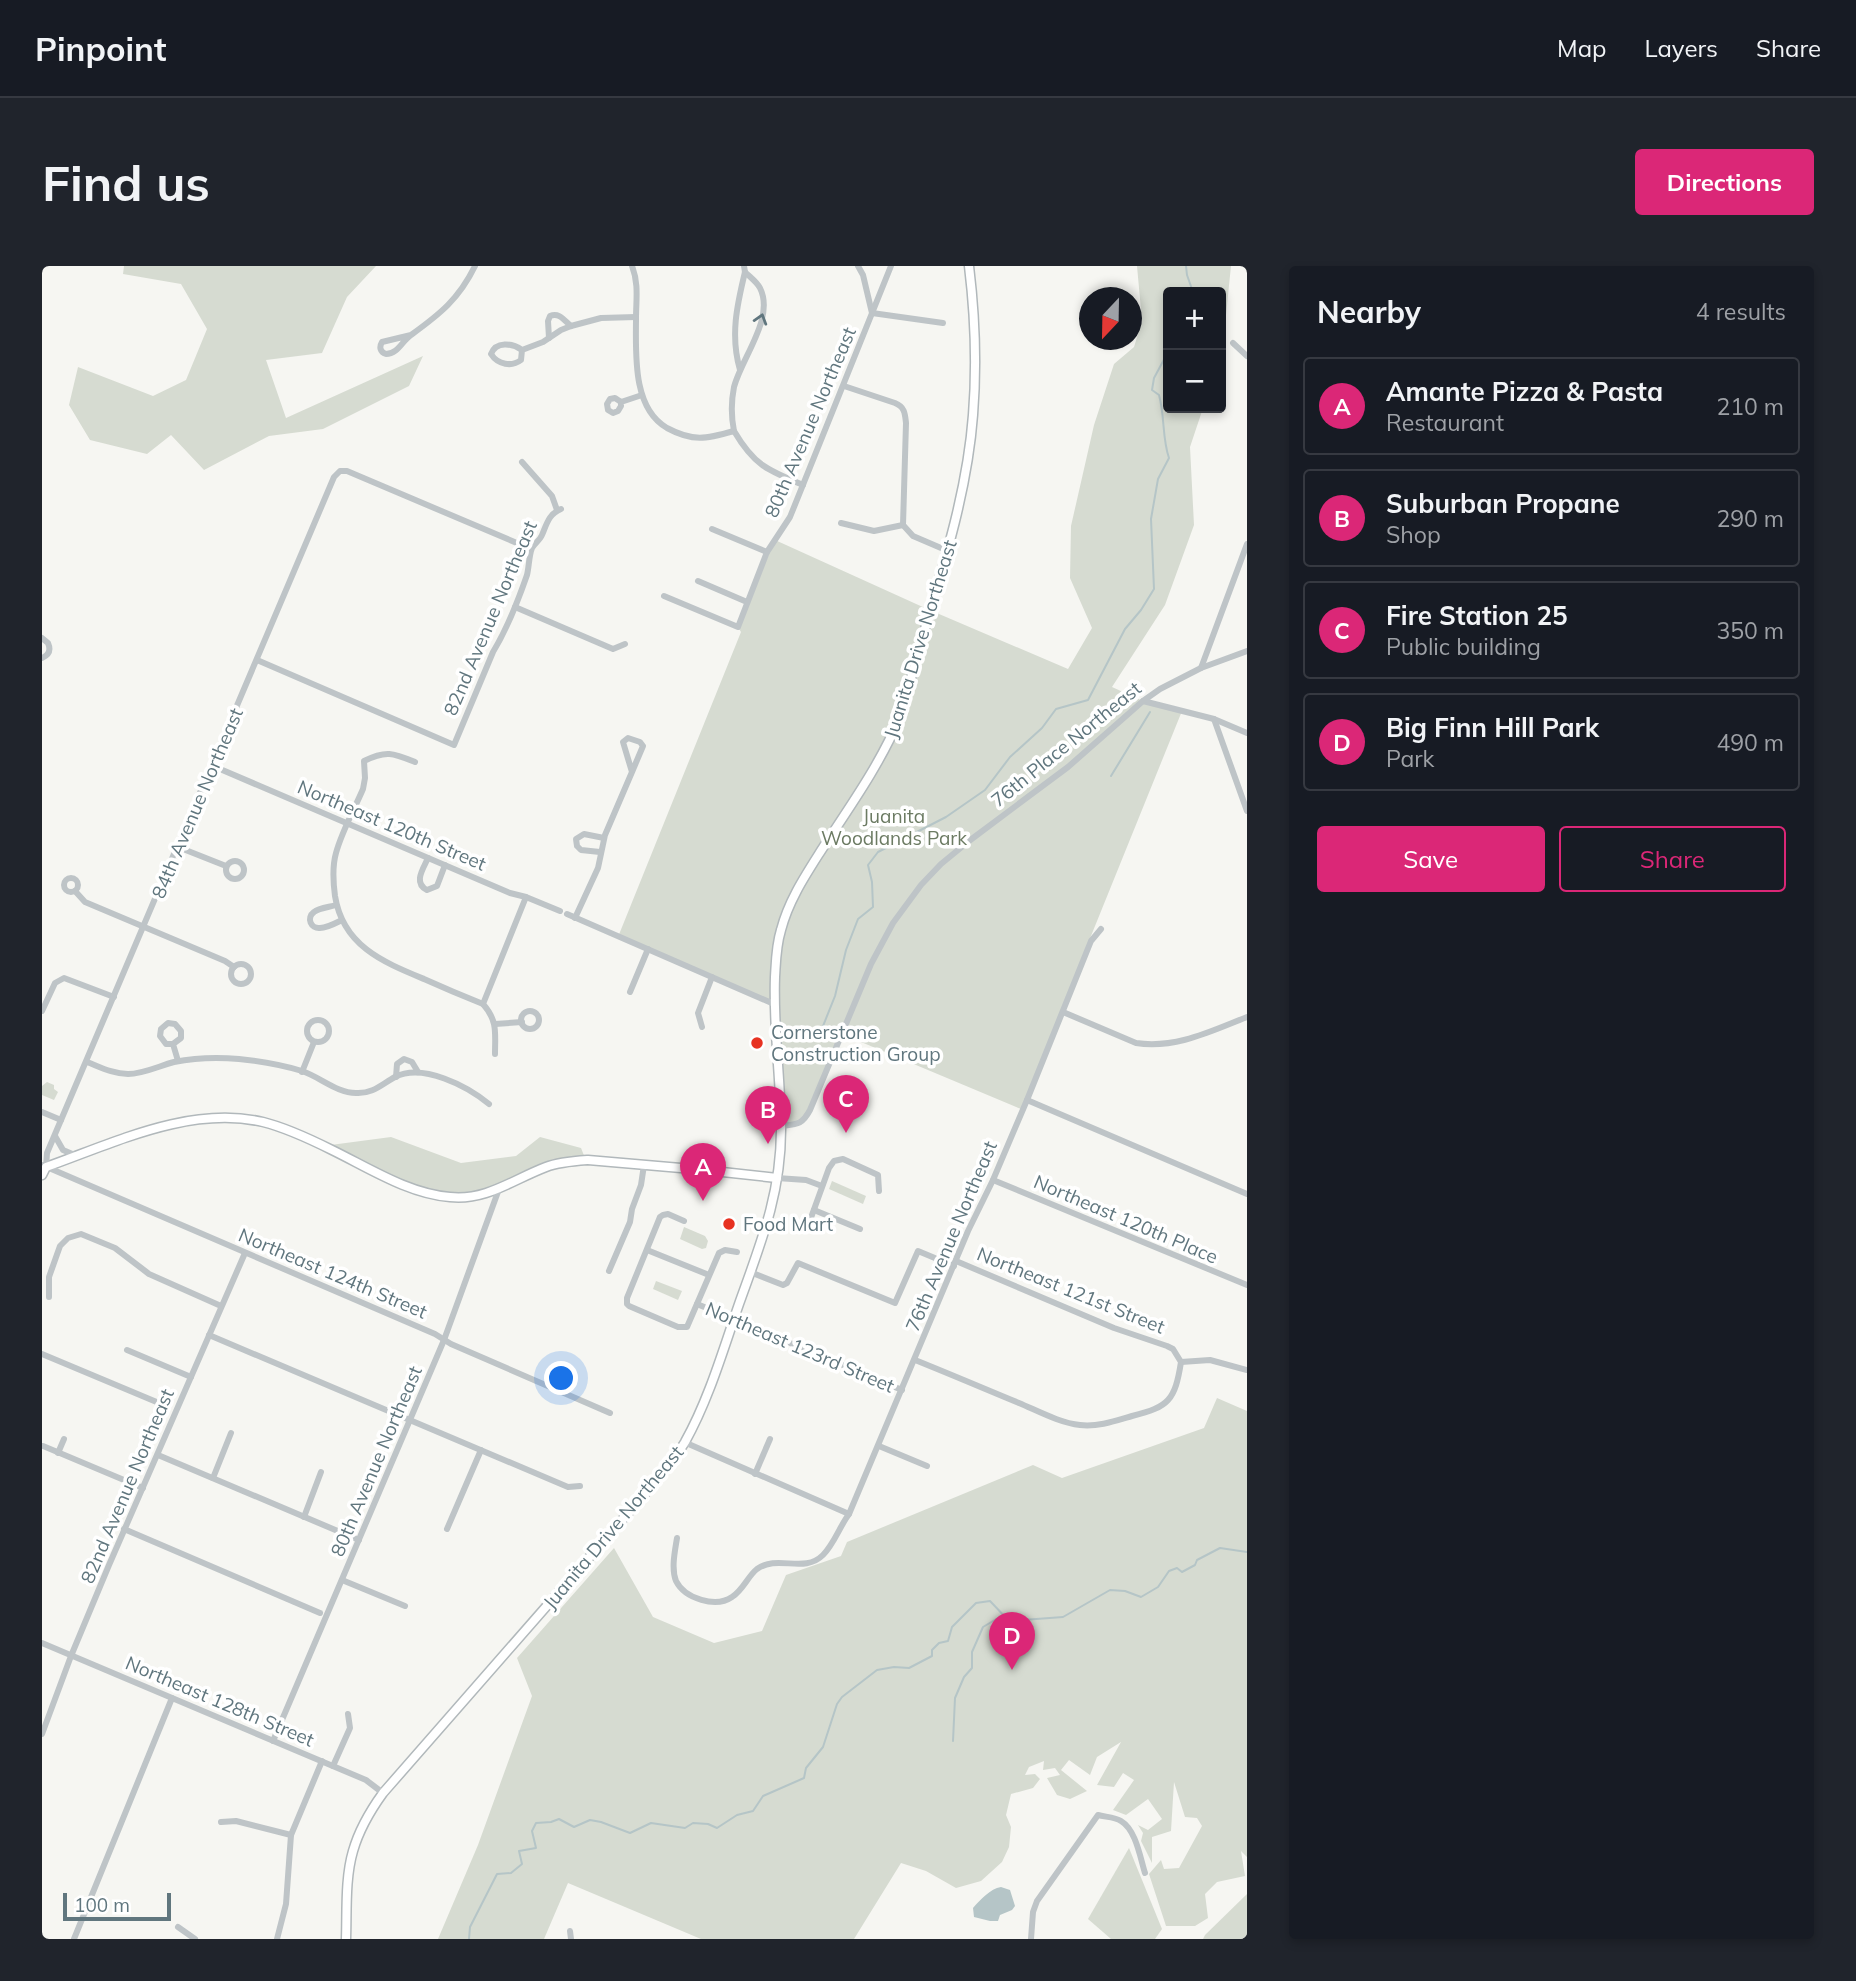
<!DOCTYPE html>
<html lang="en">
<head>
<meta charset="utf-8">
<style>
	body { margin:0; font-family:Mulish,sans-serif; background:#20242c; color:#f1f3f6 }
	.controls { position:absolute; right:21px; top:21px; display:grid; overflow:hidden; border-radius:7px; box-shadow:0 4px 10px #0003 }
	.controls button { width:63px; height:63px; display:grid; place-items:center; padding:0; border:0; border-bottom:2px solid #363941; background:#171b24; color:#f1f3f6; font:35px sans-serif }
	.compass { position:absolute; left:1037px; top:21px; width:63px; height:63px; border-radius:50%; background:#171b24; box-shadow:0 4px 10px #0003; rotate:202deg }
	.scale { position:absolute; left:21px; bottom:18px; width:108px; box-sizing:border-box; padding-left:7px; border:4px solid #60767e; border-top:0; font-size:19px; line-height:24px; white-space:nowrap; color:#60767e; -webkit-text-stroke:5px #fff; paint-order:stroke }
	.you { position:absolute; left:520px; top:1113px; width:24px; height:24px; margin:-18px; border:5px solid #fff; border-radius:50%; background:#1a73e8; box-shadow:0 0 0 10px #1a73e833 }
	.badge { display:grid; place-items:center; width:46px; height:46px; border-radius:50%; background:#db2777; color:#fff; font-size:23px; font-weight:700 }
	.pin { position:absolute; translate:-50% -58px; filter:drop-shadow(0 2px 4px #0008) }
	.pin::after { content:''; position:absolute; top:37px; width:24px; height:21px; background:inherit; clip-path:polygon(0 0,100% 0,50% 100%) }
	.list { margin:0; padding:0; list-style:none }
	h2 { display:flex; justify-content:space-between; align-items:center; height:91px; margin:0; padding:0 28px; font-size:30px }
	h2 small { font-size:23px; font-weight:400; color:#9ea1a6 }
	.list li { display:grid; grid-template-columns:46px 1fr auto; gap:21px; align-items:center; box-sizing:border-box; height:98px; margin:0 14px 14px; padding:0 14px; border:2px solid #363941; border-radius:7px }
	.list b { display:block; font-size:26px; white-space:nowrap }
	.list p { margin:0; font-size:23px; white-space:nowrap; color:#9ea1a6 }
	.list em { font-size:23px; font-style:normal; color:#9ea1a6 }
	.actions { display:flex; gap:14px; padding:21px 28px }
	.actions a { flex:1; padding:16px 0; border:2px solid #db2777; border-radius:7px; text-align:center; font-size:24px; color:#db2777 }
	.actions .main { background:#db2777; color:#fff }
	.map { position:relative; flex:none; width:1205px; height:1673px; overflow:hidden; border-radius:7px }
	header { display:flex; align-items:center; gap:42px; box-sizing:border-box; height:98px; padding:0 35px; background:#171b24; border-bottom:2px solid #363941 }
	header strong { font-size:33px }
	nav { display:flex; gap:38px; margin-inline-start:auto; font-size:24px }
	.intro { display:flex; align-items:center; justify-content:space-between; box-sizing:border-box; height:168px; padding:0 42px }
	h1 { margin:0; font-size:49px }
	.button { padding:18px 32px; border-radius:7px; background:#db2777; color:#fff; font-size:24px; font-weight:700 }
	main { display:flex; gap:42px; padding:0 42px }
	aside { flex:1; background:#171b24; border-radius:7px; box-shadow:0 4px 10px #0003 }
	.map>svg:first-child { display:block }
	.green { fill:#d6dbd1 }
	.water { fill:#b5c5c7 }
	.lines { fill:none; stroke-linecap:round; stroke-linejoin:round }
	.stream { stroke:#b5c5c7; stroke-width:2 }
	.secondary-casing { stroke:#b1b8bb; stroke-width:11 }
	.street { stroke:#bec4c7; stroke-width:6 }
	.secondary { stroke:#fff; stroke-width:8 }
	.oneway { stroke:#60767e }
	.poi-dot { fill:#e73221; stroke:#fff; stroke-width:2.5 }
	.labels { text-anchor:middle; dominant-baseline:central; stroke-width:7; stroke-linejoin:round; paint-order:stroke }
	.street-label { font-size:19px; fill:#60767e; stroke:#fff }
	.park-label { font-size:19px; fill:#6c7b63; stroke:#fff }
	.poi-label { font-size:19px; fill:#60767e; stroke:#fff; text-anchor:start }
</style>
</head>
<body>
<header>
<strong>Pinpoint</strong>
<nav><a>Map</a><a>Layers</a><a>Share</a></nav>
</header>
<div class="intro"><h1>Find us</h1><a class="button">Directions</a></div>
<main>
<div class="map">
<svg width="1205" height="1673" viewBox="0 0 1205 1673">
	<rect width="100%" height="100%" fill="#f6f6f2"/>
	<g class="green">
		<polygon points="82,0 334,0 305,31 280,87 224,94 244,152 381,90 367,120 281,163 227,170 162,204 129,169 105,188 48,174 27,139 36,101 111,130 144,114 165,63 139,18 81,8"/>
		<polygon points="1095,0 1189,0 1183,59 1179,67 1179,26 1126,26 1126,142 1161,142 1148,181 1152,259 1123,339 1070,421 1101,435 1140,445 979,843 800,768 763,854 739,860 732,738 576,671 699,366 696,361 733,274 883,342 1026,403 1050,362 1028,312 1029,260 1052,159 1072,98 1092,81 1100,55"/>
		<polygon points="5,816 12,819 12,823 16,826 12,834 0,829 0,820"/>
		<polygon points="349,871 419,897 474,890 498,871 539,882 543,892 525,894 441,929 382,926 281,880"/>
		<polygon points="790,915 824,930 821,938 787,923"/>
		<polygon points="642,961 663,970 666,975 664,982 660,983 638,973"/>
		<polygon points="614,1015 640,1025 636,1034 611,1023"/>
		<polygon points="1175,1132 1205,1145 1205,1591 1199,1585 1203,1610 1175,1616 1163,1628 1166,1652 1153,1660 1124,1660 1107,1608 1119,1594 1122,1603 1137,1602 1160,1560 1155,1552 1143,1551 1132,1516 1129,1565 1110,1571 1110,1597 1099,1575 1101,1567 1096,1559 1106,1564 1120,1553 1106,1533 1084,1549 1071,1544 1092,1514 1081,1507 1072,1521 1055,1519 1079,1476 1055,1491 1048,1509 1027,1494 1019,1504 1045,1525 1028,1533 1015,1529 1005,1512 1018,1509 1013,1502 1001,1504 1002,1495 987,1501 983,1509 993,1508 998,1513 991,1522 969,1528 964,1549 969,1561 967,1581 960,1596 939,1615 914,1622 884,1605 859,1597 812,1673 659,1673 526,1617 502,1673 396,1673 436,1579 490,1430 475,1392 572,1282 611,1351 672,1377 720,1365 744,1309 799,1290 805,1276 991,1199 1020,1212 1162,1162"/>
		<polygon points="1087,1582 1120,1663 1113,1673 1069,1673 1046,1653"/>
		<polygon points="1205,1628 1205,1673 1161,1673 1163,1669"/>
	</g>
	<path class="water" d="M 959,1621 L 968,1624 L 973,1640 L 970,1644 L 958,1649 L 956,1655 L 948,1655 L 932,1651 L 931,1642 C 939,1633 948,1623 959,1621 Z"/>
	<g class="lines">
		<g class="stream">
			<polyline points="1144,0 1145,9 1151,26"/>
			<polyline points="1069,510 1108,446"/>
			<path d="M 775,775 L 793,730 L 804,684 L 816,653 L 831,641 L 830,616 L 826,599 L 836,586 L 904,551 L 943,524 L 968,491 L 1000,462 L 1014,443 L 1046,434 L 1083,363 L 1099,344 L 1112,323 L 1109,253 L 1116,213 L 1127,192 C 1120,172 1123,151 1117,129 L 1110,124 L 1112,112 L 1126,86"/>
			<polyline points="911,1475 913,1432 922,1411 930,1402 930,1386 941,1361 956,1352 966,1355"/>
			<polyline points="427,1673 428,1661 455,1608 469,1607 480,1598 477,1585 494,1582 490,1565 494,1557 509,1556 517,1553 532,1561 548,1554 559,1556 588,1567 609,1557 643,1562 651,1557 666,1558 675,1562 695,1549 711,1545 721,1530 762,1512 764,1502 781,1481 795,1438 800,1431 835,1404 852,1401 867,1402 890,1390 890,1384 897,1377 906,1375 910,1361 934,1337 948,1335 967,1355 1021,1351 1068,1324 1083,1325 1099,1331 1116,1321 1127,1305 1135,1302 1140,1306 1153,1299 1155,1294 1178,1282 1205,1286"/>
		</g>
		<defs>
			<g id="secondary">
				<path d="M 0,909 L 4,901 C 72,877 148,839 221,856 C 245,862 268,873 290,884 C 327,902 367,928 408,931 C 444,935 472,913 504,901 C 517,896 532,895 546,894 L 662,904 L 735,912"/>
				<path d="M 304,1673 C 305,1645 303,1612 311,1585 C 317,1564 328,1545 341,1527 L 622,1206 C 629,1196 637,1186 643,1176 C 667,1133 681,1084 697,1038 C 718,979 739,929 739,864 C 739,813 731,763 733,711 C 734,695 734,680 739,664 C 747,633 765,607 782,580 C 809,539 838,498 857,453 C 868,417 878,381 888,345 C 907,281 926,216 931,149 C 935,99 933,49 927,0"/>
			</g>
		</defs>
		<use href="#secondary" class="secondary-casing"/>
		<g class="street">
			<path d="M 590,0 C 597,18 594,34 594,53 C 594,87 590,142 625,162 C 651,176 664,173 692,165 C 712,199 725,204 761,219"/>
			<polyline points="816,0 821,9 830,47 901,57"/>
			<path d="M 369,69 L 340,76 C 337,81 338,86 344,88 C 356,88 360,75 369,69 C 398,48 417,33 433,0"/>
			<path d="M 507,72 L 506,55 L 508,50 C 517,46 522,54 529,60"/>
			<polyline points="1191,77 1205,90"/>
			<path d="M 480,84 L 479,94 C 470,101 456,99 449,88 C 454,75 470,77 480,84 L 501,76 L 519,64 L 529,60 L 559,52 L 594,51"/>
			<path d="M 698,104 C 688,70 695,39 703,6 L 702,0"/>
			<path d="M 802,120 L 853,137 C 863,141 863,148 864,157 L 861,259 L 871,270 L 906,285"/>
			<polyline points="579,136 579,140 576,145 571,147 566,144 565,138 568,133 573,132 579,136 600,129"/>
			<path d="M 692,165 C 689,150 689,136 692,121 C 700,91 733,52 718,22 C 715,16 708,11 703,6"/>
			<polyline points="480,196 510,230 515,244"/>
			<polyline points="799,257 832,265 861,259"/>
			<polyline points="670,263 725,286"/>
			<polyline points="656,315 705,336"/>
			<polyline points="622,330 696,361 725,286 748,251 849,0"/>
			<polyline points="473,341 571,383 583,378"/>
			<path d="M 0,372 L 6,377 C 9,384 7,389 0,392"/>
			<path d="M 215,394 L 412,479 L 451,386 C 465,363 476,335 485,309 C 487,301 487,289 490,282 C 493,277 498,274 500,269 C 505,257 507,248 519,243"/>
			<polyline points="1159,402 1205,278"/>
			<polyline points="1101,435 1172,453 1205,467"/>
			<polyline points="1172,453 1205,545"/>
			<path d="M 373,496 C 351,487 344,484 322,495 L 323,512 L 321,523 C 312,544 300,565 294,587 C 290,601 291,615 293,630 C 301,680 341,696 382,713 C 402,722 421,730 441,738"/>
			<polyline points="171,500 468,627 484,631 518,645"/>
			<polyline points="136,581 184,600"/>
			<polyline points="558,586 539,584 535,580 534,573 542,568 562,572"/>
			<path d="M 386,592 C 381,603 371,617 385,624 L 395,620 L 403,599"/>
			<circle cx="193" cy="604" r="9"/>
			<circle cx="29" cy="619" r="7"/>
			<polyline points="33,625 43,636 183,695 192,701"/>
			<path d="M 294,639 C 288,641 277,642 272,646 C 264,652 269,663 278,662 C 285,662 294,657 300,654"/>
			<polyline points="525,648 732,738"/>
			<polyline points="533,652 556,602 563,569 590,506 581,476 586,472 598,476 601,480 590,506"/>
			<circle cx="199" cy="708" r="10"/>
			<polyline points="588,726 606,683"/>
			<polyline points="0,745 13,717 22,712 72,731"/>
			<circle cx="488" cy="754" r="9"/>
			<path d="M 1021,746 L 1094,777 C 1134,783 1169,765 1205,751"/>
			<circle cx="276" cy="765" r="11"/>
			<polyline points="453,758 480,756"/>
			<polyline points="660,761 656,747 670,711"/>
			<polyline points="131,778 124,778 118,770 119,763 126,757 133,758 139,765 139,772 131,778 136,795"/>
			<path d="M 453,788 C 453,767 456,755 441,738 L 484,631"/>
			<path d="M 45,796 C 58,801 71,808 86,808 C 101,808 117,800 132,796 C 152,792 176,791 197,793 C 217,795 240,799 260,805 C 278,811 295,827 314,827 C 331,828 340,818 353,811 C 381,797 425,820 447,838"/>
			<polyline points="260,806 272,776"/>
			<polyline points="354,811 355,798 362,793 370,796 376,806"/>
			<polyline points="985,834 1205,928"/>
			<polyline points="0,846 19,854"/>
			<path d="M 739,860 C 755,858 760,859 768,844 L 829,698 L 851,657 L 879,619 L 899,598 L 927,575 L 1026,501 L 1101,435 L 1118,423 L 1159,402 L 1205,385"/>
			<polyline points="13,870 21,884 35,890"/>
			<polyline points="0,899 393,1068 409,1078 568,1147"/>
			<polyline points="4,901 5,887 292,211 298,205 305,205 489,283"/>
			<polyline points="735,912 764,914 780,920"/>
			<polyline points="951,914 1205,1019"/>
			<polyline points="772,944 818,963"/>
			<polyline points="642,955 626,948 621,949 618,951 585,1032 585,1038 587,1040 636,1061 645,1061 677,987 683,984 695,986"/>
			<polyline points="766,960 787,902 792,895 801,893 836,909 837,925"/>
			<polyline points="605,984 667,1009"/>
			<polyline points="567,1005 588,956 590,943 599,919 602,899"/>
			<polyline points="708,1006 741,1019 745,1017 756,997 853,1037 876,985 912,1000"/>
			<polyline points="7,1031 7,1011 18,980 26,972 39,968 73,982 107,1008 179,1040"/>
			<polyline points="655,1038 860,1124"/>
			<polyline points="167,1069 526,1221 538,1220"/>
			<polyline points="85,1084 149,1111"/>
			<polyline points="0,1088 117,1137"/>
			<path d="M 873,1094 C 908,1108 943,1123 977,1137 C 996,1145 1018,1157 1038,1159 C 1056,1161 1073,1155 1090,1150 C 1127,1141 1133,1134 1139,1096 L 1131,1083 L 1125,1080 L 1072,1062 L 914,995"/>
			<polyline points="1139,1096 1168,1094 1205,1104"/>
			<polyline points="642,1176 807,1248"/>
			<polyline points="1,1180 101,1222"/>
			<polyline points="837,1180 885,1200"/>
			<polyline points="16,1187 22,1173"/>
			<polyline points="116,1189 317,1274"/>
			<polyline points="713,1208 728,1173"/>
			<polyline points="171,1212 189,1167"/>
			<polyline points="262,1251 279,1206"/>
			<polyline points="82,1263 278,1347"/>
			<polyline points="405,1263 439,1184"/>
			<path d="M 635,1272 C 633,1285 629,1302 634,1315 C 643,1333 674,1342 690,1331 C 701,1324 706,1310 715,1303 C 736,1288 762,1308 781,1289 C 792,1278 798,1260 807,1248 L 926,965 L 951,914 L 985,834 L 1049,675 L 1059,663"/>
			<polyline points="300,1314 363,1340"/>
			<polyline points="0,1377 324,1514 341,1527"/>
			<polyline points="0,1468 29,1390 67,1299 203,987"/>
			<polyline points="231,1475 402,1074 457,923"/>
			<polyline points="291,1500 308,1462 306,1448"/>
			<polyline points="179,1556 194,1555 249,1569"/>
			<polyline points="136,1661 153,1673"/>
			<polyline points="528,1665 529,1673"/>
			<polyline points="32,1673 130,1432"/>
			<polyline points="235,1673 244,1638 249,1569 280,1495"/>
			<path d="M 989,1673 L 991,1646 L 995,1635 L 1056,1549 C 1063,1551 1073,1551 1079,1555 C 1094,1564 1098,1591 1103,1607"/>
		</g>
		<use href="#secondary" class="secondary"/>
	</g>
	<defs><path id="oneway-chevron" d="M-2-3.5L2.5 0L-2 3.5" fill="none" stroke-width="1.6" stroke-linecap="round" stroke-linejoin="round" transform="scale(1.75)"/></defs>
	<use class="oneway" href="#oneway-chevron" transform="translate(719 53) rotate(-73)"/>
	<g class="poi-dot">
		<circle cx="715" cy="777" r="7"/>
		<circle cx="687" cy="958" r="7"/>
	</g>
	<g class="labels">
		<g class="street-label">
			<text transform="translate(768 156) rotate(-67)">80th Avenue Northeast</text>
			<text transform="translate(448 352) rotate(-67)">82nd Avenue Northeast</text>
			<text transform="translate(878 373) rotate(-73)">Juanita Drive Northeast</text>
			<text transform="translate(1024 478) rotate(-39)">76th Place Northeast</text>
			<text transform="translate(155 537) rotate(-67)">84th Avenue Northeast</text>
			<text transform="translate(350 559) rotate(23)">Northeast 120th Street</text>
			<text transform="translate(1084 953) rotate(23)">Northeast 120th Place</text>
			<text transform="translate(909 970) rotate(-67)">76th Avenue Northeast</text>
			<text transform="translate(291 1007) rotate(23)">Northeast 124th Street</text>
			<text transform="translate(1029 1024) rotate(22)">Northeast 121st Street</text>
			<text transform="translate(758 1081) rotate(23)">Northeast 123rd Street</text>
			<text transform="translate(334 1195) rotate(-67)">80th Avenue Northeast</text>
			<text transform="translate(85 1220) rotate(-67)">82nd Avenue Northeast</text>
			<text transform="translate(571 1261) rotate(-50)">Juanita Drive Northeast</text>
			<text transform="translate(178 1435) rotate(23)">Northeast 128th Street</text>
		</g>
		<g class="park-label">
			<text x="852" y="550">Juanita<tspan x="852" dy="22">Woodlands Park</tspan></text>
		</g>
		<g class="poi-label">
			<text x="729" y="766">Cornerstone<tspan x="729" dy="22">Construction Group</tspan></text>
			<text x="701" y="958">Food Mart</text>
		</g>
	</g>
</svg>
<div class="controls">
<button>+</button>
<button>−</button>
</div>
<svg class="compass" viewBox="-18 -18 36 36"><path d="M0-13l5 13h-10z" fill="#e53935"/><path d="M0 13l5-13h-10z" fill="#9ea1a6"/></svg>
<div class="scale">100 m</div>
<div class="you"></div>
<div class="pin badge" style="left:661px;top:935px">A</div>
<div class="pin badge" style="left:726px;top:878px">B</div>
<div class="pin badge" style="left:804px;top:867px">C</div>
<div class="pin badge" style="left:970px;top:1404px">D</div>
</div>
<aside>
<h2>Nearby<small>4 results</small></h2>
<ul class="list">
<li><span class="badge">A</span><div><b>Amante Pizza &amp; Pasta</b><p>Restaurant</p></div><em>210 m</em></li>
<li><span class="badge">B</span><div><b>Suburban Propane</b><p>Shop</p></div><em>290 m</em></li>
<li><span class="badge">C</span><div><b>Fire Station 25</b><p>Public building</p></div><em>350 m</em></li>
<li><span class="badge">D</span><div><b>Big Finn Hill Park</b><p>Park</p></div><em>490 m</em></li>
</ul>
<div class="actions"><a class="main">Save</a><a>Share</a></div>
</aside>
</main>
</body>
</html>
